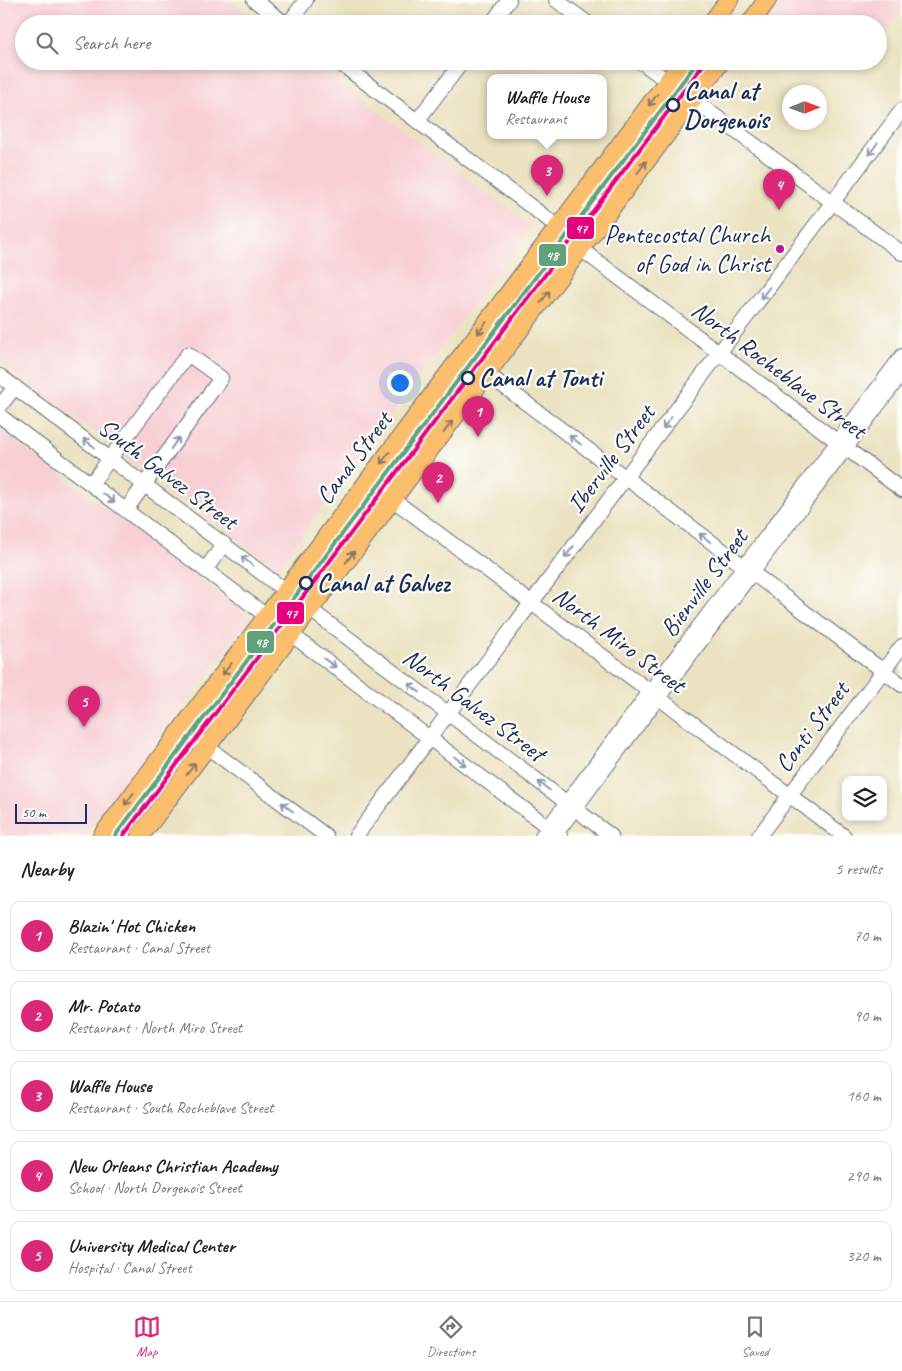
<!DOCTYPE html>
<html lang="en">
<head>
<meta charset="utf-8">
<style>
	body { margin:0; font-family:Caveat,sans-serif; background:#f2f2f2; color:#222 }
	.controls { position:absolute; right:15px; bottom:15px; display:grid; overflow:hidden; border-radius:10px; box-shadow:0 2px 8px #0003 }
	.controls button { width:45px; height:45px; display:grid; place-items:center; padding:0; border:0; border-bottom:1px solid #e0e0e0; background:#fff; color:#222; font:25px sans-serif }
	.compass { position:absolute; left:782px; top:85px; width:45px; height:45px; border-radius:50%; background:#fff; box-shadow:0 2px 8px #0003; rotate:89deg }
	.scale { position:absolute; left:15px; bottom:12px; width:72px; box-sizing:border-box; padding-left:5px; border:2px solid #1b2f5e; border-top:0; font-size:14px; line-height:18px; white-space:nowrap; color:#1b2f5e; -webkit-text-stroke:4px #fdfcf7; paint-order:stroke }
	.you { position:absolute; left:399px; top:382px; width:18px; height:18px; margin:-12px; border:4px solid #fff; border-radius:50%; background:#1a73e8; box-shadow:0 0 0 8px #1a73e833 }
	.badge { display:grid; place-items:center; width:32px; height:32px; border-radius:50%; background:#db2777; color:#fff; font-size:16px; font-weight:700 }
	.pin { position:absolute; translate:-50% -41px; filter:drop-shadow(0 1px 2px #0008) }
	.pin::after { content:''; position:absolute; top:26px; width:18px; height:15px; background:inherit; clip-path:polygon(0 0,100% 0,50% 100%) }
	.popup { position:absolute; left:487px; top:74px; width:120px; height:65px; box-sizing:border-box; display:grid; place-content:center; border-radius:10px; background:#fff; filter:drop-shadow(0 1px 4px #0005); font-size:16px; white-space:nowrap; color:#767676 }
	.popup b { font-size:19px; color:#222 }
	.popup::after { content:''; position:absolute; left:50%; top:100%; margin-left:-10px; border:10px solid transparent; border-top-color:#fff }
	.list { margin:0; padding:0; list-style:none }
	h2 { display:flex; justify-content:space-between; align-items:center; height:65px; margin:0; padding:0 20px; font-size:21px }
	h2 small { font-size:16px; font-weight:400; color:#767676 }
	.list li { display:grid; grid-template-columns:32px 1fr auto; gap:15px; align-items:center; box-sizing:border-box; height:70px; margin:0 10px 10px; padding:0 10px; border:1px solid #e0e0e0; border-radius:10px }
	.list b { display:block; font-size:19px; white-space:nowrap }
	.list p { margin:0; font-size:16px; white-space:nowrap; color:#767676 }
	.list em { font-size:16px; font-style:normal; color:#767676 }
	.icon { flex:none; width:28px; height:28px; fill:none; stroke:currentColor; stroke-width:2; stroke-linecap:round; stroke-linejoin:round }
	.map { position:relative; flex:none; width:902px; height:836px; overflow:hidden }
	.search { position:absolute; background:#fff; box-shadow:0 2px 8px #0003; left:15px; right:15px; top:15px; height:55px; display:flex; align-items:center; gap:12px; box-sizing:border-box; padding:0 18px; border-radius:28px; color:#767676; font-size:19px }
	.sheet { height:465px; background:#fff }
	nav { display:flex; justify-content:space-around; align-items:center; box-sizing:border-box; height:70px; border-top:1px solid #e0e0e0; background:#fff; font-size:14px; color:#767676 }
	nav a { display:grid; justify-items:center; gap:2px }
	nav .on { color:#db2777 }
	.map>svg:first-child { display:block }
	.built { fill:#f7cfd5 }
	.lines { fill:none; stroke-linecap:round; stroke-linejoin:round }
	.minor-casing { stroke:#636e80; stroke-width:16 }
	.major-casing { stroke:#636e80; stroke-width:20 }
	.minor { stroke:#fff; stroke-width:14 }
	.major { stroke:#fabe6d; stroke-width:18 }
	.tram-1-casing { stroke:#fdfcf7; stroke-width:8 }
	.tram-2-casing { stroke:#fdfcf7; stroke-width:8 }
	.tram-1 { stroke:#61a27c; stroke-width:4 }
	.tram-2 { stroke:#e5007d; stroke-width:4 }
	.oneway { stroke:#8a7666 }
	.oneway2 { stroke:#8d97ae }
	.stop-dot { fill:#fdfcf7; stroke:#1b2f5e; stroke-width:2.5 }
	.poi-dot { fill:#b5179e; stroke:#fdfcf7; stroke-width:2 }
	.labels { text-anchor:middle; dominant-baseline:central; stroke-width:4.5; stroke-linejoin:round; paint-order:stroke }
	.stop-label { font-size:25px; font-weight:bold; fill:#1b2f5e; stroke:#fdfcf7; text-anchor:start }
	.poi-label { font-size:25px; fill:#1b2f5e; stroke:#fdfcf7; text-anchor:end }
	.street-label { font-size:25px; fill:#1b2f5e; stroke:#fdfcf7 }
	.line-badge { stroke:#fdfcf7; stroke-width:2 }
	.badge-label { font-size:14px; text-anchor:middle; font-weight:bold; fill:#fff }
</style>
</head>
<body>
<div class="map">
<svg width="902" height="836" viewBox="0 0 902 836">
	<rect width="100%" height="100%" fill="#fdfcf7"/>
	<filter id="ink" filterUnits="userSpaceOnUse"><feTurbulence type="fractalNoise" baseFrequency=".02" numOctaves="2"/><feDisplacementMap in="SourceGraphic" scale="10" xChannelSelector="R" yChannelSelector="G"/><feConvolveMatrix kernelMatrix="1 2 1 2 8 2 1 2 1" color-interpolation-filters="sRGB"/></filter>
	<filter id="wash" filterUnits="userSpaceOnUse"><feTurbulence type="fractalNoise" baseFrequency=".0096" numOctaves="4" result="noise"/><feDisplacementMap in="SourceGraphic" scale="20" xChannelSelector="R" yChannelSelector="G"/><feGaussianBlur stdDeviation="1.12" result="paint"/><feColorMatrix in="noise" values="0 0 0 0 0 0 0 0 0 0 0 0 0 0 0 0 0 1.4 0 .05"/><feComposite in="paint" operator="in"/></filter>
	<g filter="url(#wash)">
		<rect width="100%" height="100%" fill="#eae2c0"/>
		<g class="built">
			<polygon points="0,0 229,0 260,24 24,24 24,61 311,61 532,226 277,568 0,362"/>
			<polygon points="781,0 902,0 902,10 879,42 878,24 771,24 766,20"/>
			<polygon points="0,429 251,618 83,836 0,836"/>
		</g>
	</g>
	<g filter="url(#ink)">
		<g class="lines">
			<defs>
				<g id="minor">
					<polyline points="254,0 286,24"/>
					<polyline points="556,0 589,24"/>
					<polyline points="288,24 306,0"/>
					<polyline points="491,24 509,0"/>
					<polyline points="337,61 557,226 566,238 902,490"/>
					<polyline points="640,61 902,253"/>
					<polyline points="417,121 463,61"/>
					<polyline points="462,355 902,685"/>
					<polyline points="0,376 611,836"/>
					<polyline points="0,406 15,387"/>
					<polyline points="0,416 560,836"/>
					<polyline points="368,481 844,836"/>
					<polyline points="91,484 188,354 221,378 126,510"/>
					<polyline points="205,570 224,544"/>
					<polyline points="182,728 326,836"/>
					<polyline points="356,836 902,110"/>
					<polyline points="542,836 902,356"/>
					<polyline points="554,836 902,373"/>
					<polyline points="759,836 902,646"/>
				</g>
				<g id="major">
					<polyline points="711,24 729,0"/>
					<polyline points="750,24 767,0"/>
					<polyline points="353,500 378,519"/>
					<polyline points="197,708 223,725"/>
					<polyline points="102,836 683,61"/>
					<polyline points="140,836 721,61"/>
				</g>
			</defs>
			<use href="#minor" class="minor-casing"/>
			<use href="#major" class="major-casing"/>
			<use href="#minor" class="minor"/>
			<use href="#major" class="major"/>
			<defs>
				<polyline id="tram-1" points="115,836 698,61"/>
				<polyline id="tram-2" points="123,836 703,65"/>
			</defs>
			<use href="#tram-1" class="tram-1-casing"/>
			<use href="#tram-2" class="tram-2-casing"/>
			<use href="#tram-1" class="tram-1"/>
			<use href="#tram-2" class="tram-2"/>
		</g>
		<defs><path id="oneway-shaft" d="M-6 0H5M1.5-3L5.5 0L1.5 3" fill="none" stroke-width="1.6" stroke-linecap="round" stroke-linejoin="round" transform="scale(1.25)"/></defs>
		<g class="oneway">
			<use href="#oneway-shaft" transform="translate(653 100) rotate(127)"/>
			<use href="#oneway-shaft" transform="translate(642 167) rotate(-53)"/>
			<use href="#oneway-shaft" transform="translate(545 297) rotate(-53)"/>
			<use href="#oneway-shaft" transform="translate(482 328) rotate(127)"/>
			<use href="#oneway-shaft" transform="translate(448 427) rotate(-53)"/>
			<use href="#oneway-shaft" transform="translate(385 458) rotate(127)"/>
			<use href="#oneway-shaft" transform="translate(350 557) rotate(-53)"/>
			<use href="#oneway-shaft" transform="translate(227 669) rotate(127)"/>
			<use href="#oneway-shaft" transform="translate(191 769) rotate(-53)"/>
			<use href="#oneway-shaft" transform="translate(129 799) rotate(127)"/>
		</g>
		<g class="oneway2">
			<use href="#oneway-shaft" transform="translate(873 149) rotate(127)"/>
			<use href="#oneway-shaft" transform="translate(765 293) rotate(127)"/>
			<use href="#oneway-shaft" transform="translate(667 423) rotate(127)"/>
			<use href="#oneway-shaft" transform="translate(575 440) rotate(-143)"/>
			<use href="#oneway-shaft" transform="translate(89 443) rotate(-143)"/>
			<use href="#oneway-shaft" transform="translate(175 443) rotate(-55)"/>
			<use href="#oneway-shaft" transform="translate(109 498) rotate(37)"/>
			<use href="#oneway-shaft" transform="translate(705 538) rotate(-143)"/>
			<use href="#oneway-shaft" transform="translate(569 552) rotate(128)"/>
			<use href="#oneway-shaft" transform="translate(247 561) rotate(-143)"/>
			<use href="#oneway-shaft" transform="translate(330 663) rotate(36)"/>
			<use href="#oneway-shaft" transform="translate(414 688) rotate(-143)"/>
			<use href="#oneway-shaft" transform="translate(460 761) rotate(37)"/>
			<use href="#oneway-shaft" transform="translate(544 786) rotate(-143)"/>
			<use href="#oneway-shaft" transform="translate(287 807) rotate(-143)"/>
		</g>
	</g>
	<g class="stop-dot">
		<circle cx="673" cy="105" r="6"/>
		<circle cx="468" cy="378" r="6"/>
		<circle cx="306" cy="583" r="6"/>
	</g>
	<circle class="poi-dot" cx="780" cy="249" r="5"/>
	<g class="labels">
		<g class="stop-label">
			<text x="684" y="91">Canal at<tspan x="684" dy="29">Dorgenois</tspan></text>
			<text x="479" y="378">Canal at Tonti</text>
			<text x="317" y="583">Canal at Galvez</text>
		</g>
		<g class="poi-label">
			<text x="770" y="235">Pentecostal Church<tspan x="770" dy="29">of God in Christ</tspan></text>
		</g>
		<g class="street-label">
			<text transform="translate(779 370) rotate(37)">North Rocheblave Street</text>
			<text transform="translate(354 458) rotate(-53)">Canal Street</text>
			<text transform="translate(611 459) rotate(-53)">Iberville Street</text>
			<text transform="translate(168 474) rotate(37)">South Galvez Street</text>
			<text transform="translate(704 583) rotate(-53)">Bienville Street</text>
			<text transform="translate(619 640) rotate(37)">North Miro Street</text>
			<text transform="translate(474 705) rotate(37)">North Galvez Street</text>
			<text transform="translate(812 727) rotate(-53)">Conti Street</text>
		</g>
	</g>
	<g class="line-badge">
		<rect x="566" y="216" width="29" height="24" rx="5" fill="#e5007d"/>
		<rect x="538" y="243" width="29" height="24" rx="5" fill="#61a27c"/>
		<rect x="276" y="601" width="29" height="24" rx="5" fill="#e5007d"/>
		<rect x="246" y="630" width="29" height="24" rx="5" fill="#61a27c"/>
	</g>
	<g class="badge-label">
		<text x="581" y="233">47</text>
		<text x="552" y="260">48</text>
		<text x="291" y="618">47</text>
		<text x="261" y="647">48</text>
	</g>
</svg>
<div class="controls">
<button><svg class="icon" aria-label="layers" viewBox="0 0 24 24"><path d="M12 4l9 5-9 5-9-5zM3 14l9 5 9-5"/></svg></button>
</div>
<svg class="compass" viewBox="-18 -18 36 36"><path d="M0-13l5 13h-10z" fill="#e53935"/><path d="M0 13l5-13h-10z" fill="#767676"/></svg>
<div class="scale">50 m</div>
<div class="you"></div>
<div class="pin badge" style="left:478px;top:437px">1</div>
<div class="pin badge" style="left:438px;top:503px">2</div>
<div class="pin badge" style="left:547px;top:196px">3</div>
<div class="popup"><b>Waffle House</b>Restaurant</div>
<div class="pin badge" style="left:779px;top:210px">4</div>
<div class="pin badge" style="left:84px;top:727px">5</div>
<div class="search"><svg class="icon" aria-label="search" viewBox="0 0 24 24"><circle cx="10" cy="10" r="6"/><path d="M15 15l6 6"/></svg>Search here</div>
</div>
<section class="sheet">
<h2>Nearby<small>5 results</small></h2>
<ul class="list">
<li><span class="badge">1</span><div><b>Blazin' Hot Chicken</b><p>Restaurant · Canal Street</p></div><em>70 m</em></li>
<li><span class="badge">2</span><div><b>Mr. Potato</b><p>Restaurant · North Miro Street</p></div><em>90 m</em></li>
<li><span class="badge">3</span><div><b>Waffle House</b><p>Restaurant · South Rocheblave Street</p></div><em>160 m</em></li>
<li><span class="badge">4</span><div><b>New Orleans Christian Academy</b><p>School · North Dorgenois Street</p></div><em>290 m</em></li>
<li><span class="badge">5</span><div><b>University Medical Center</b><p>Hospital · Canal Street</p></div><em>320 m</em></li>
</ul>
</section>
<nav>
<a class="on"><svg class="icon" aria-label="map" viewBox="0 0 24 24"><path d="M3 6l6-2 6 2 6-2v14l-6 2-6-2-6 2zM9 4v14M15 6v14"/></svg>Map</a>
<a><svg class="icon" aria-label="directions" viewBox="0 0 24 24"><path d="M12 3l9 9-9 9-9-9zM9 14v-3h6M13 9l2 2-2 2"/></svg>Directions</a>
<a><svg class="icon" aria-label="saved" viewBox="0 0 24 24"><path d="M7 4h10v16l-5-4-5 4z"/></svg>Saved</a>
</nav>
</body>
</html>
